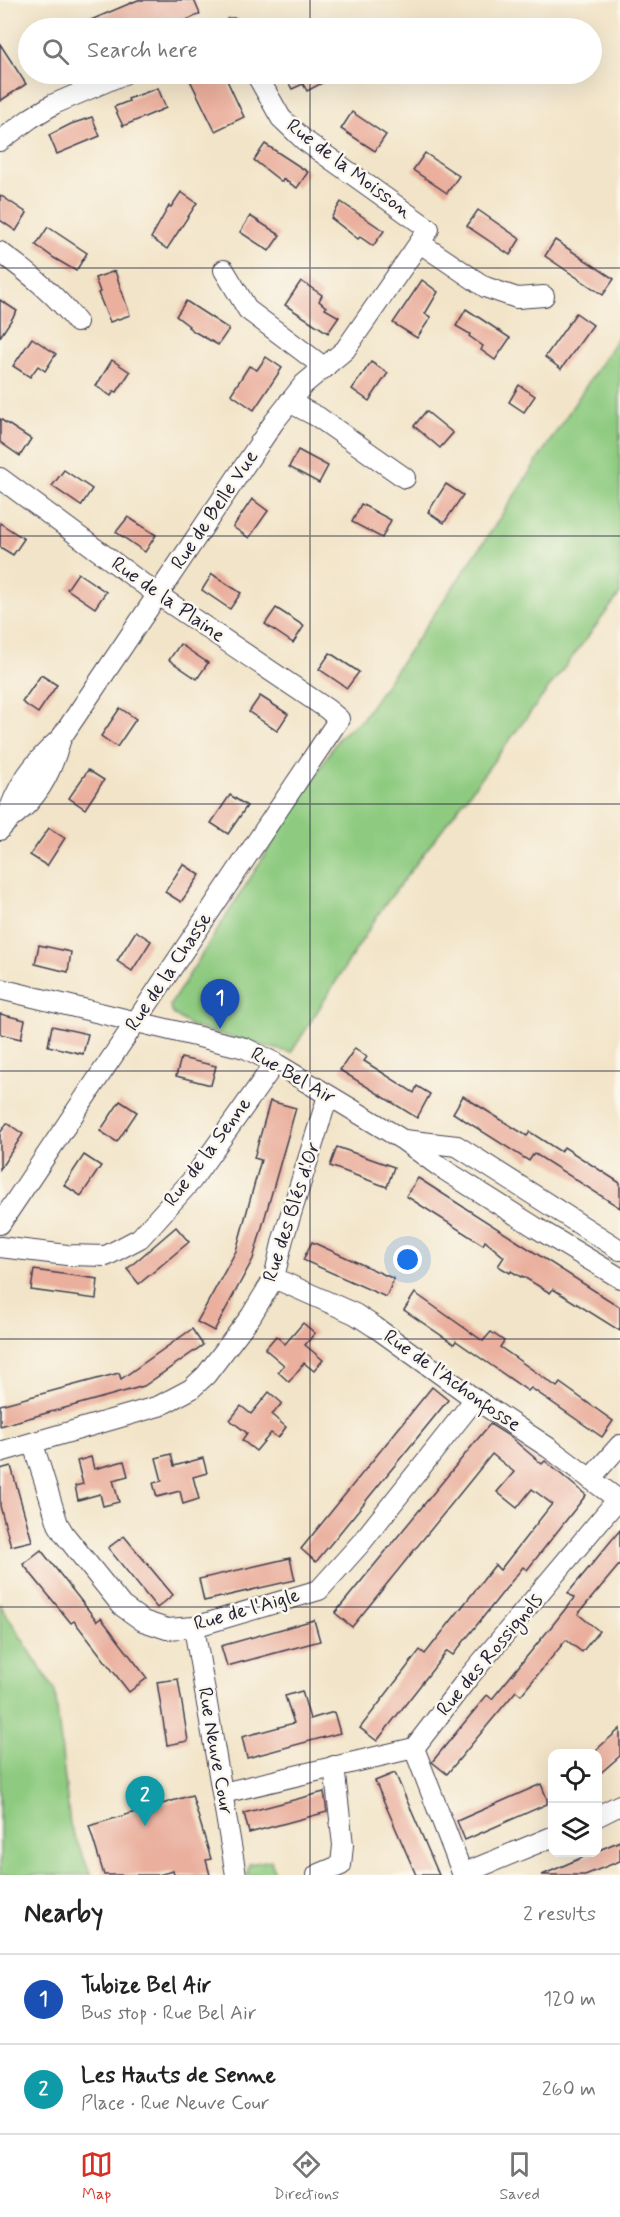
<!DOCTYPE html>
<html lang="en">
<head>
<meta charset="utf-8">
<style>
	body { margin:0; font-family:Mynerve,sans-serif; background:#f2f2f2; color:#222 }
	.controls { position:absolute; right:18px; bottom:18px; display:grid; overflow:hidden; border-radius:12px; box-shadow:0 6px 24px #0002 }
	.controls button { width:54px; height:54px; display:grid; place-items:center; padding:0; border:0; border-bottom:2px solid #e0e0e0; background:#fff; color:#222; font:30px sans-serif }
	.you { position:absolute; left:408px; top:1260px; width:21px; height:21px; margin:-15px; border:4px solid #fff; border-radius:50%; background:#1a73e8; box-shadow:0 0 0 9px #1a73e833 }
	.badge { display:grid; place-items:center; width:39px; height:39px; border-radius:50%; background:#d93025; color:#fff; font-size:20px; font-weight:700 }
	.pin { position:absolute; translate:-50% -50px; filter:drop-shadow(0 2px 3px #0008) }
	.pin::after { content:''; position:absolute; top:32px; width:21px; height:18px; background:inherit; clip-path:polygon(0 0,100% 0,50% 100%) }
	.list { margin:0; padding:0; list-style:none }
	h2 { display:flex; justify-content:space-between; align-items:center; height:78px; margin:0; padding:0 24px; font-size:26px }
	h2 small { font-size:20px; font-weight:400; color:#767676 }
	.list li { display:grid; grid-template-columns:39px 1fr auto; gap:18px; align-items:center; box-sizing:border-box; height:90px; padding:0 24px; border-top:2px solid #e0e0e0 }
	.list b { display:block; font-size:22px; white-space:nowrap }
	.list p { margin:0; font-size:20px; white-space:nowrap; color:#767676 }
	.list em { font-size:20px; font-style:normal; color:#767676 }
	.icon { flex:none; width:33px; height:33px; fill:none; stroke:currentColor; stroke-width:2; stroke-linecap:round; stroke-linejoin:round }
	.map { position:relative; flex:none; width:620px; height:1875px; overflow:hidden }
	.search { position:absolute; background:#fff; box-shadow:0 6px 24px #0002; left:18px; right:18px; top:18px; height:66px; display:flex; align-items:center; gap:15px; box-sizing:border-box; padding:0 21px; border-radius:33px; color:#767676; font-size:22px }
	.sheet { height:258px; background:#fff }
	nav { display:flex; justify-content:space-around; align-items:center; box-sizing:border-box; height:84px; border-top:2px solid #e0e0e0; background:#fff; font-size:16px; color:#767676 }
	nav a { display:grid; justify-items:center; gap:3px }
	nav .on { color:#d93025 }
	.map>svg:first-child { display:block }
	.green { fill:#8ecb80; stroke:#58765e; stroke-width:1.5 }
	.building { fill:#eaaf9d }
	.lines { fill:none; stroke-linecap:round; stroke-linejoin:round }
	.minor-casing { stroke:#413f50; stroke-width:22 }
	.minor { stroke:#fff; stroke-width:20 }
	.grid { fill:none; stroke:#22223b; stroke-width:1.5; stroke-opacity:0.55 }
	.labels { text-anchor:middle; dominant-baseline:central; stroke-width:5; stroke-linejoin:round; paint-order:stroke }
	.street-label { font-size:20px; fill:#22223b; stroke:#fbf7ec }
</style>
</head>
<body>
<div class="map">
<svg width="620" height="1875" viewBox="0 0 620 1875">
	<rect width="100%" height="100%" fill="#fbf7ec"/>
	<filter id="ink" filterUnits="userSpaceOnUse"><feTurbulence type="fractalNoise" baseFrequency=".0167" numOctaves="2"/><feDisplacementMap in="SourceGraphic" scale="12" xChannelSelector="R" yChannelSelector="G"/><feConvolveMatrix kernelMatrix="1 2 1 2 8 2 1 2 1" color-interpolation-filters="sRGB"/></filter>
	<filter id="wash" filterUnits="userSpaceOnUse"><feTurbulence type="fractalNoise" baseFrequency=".008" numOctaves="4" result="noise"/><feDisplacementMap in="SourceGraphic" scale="24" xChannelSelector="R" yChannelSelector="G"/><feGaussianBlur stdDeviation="1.35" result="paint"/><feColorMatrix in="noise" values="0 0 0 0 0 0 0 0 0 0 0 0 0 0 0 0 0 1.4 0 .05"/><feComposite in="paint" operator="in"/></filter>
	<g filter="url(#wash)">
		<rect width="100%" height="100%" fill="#f2e4c8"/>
		<g class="green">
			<polygon points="620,334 620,594 381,910 291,1053 193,1027 173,1014 170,1005 340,736 362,719 488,536"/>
			<polygon points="0,1604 55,1691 70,1825 91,1875 0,1875"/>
			<polygon points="271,1860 275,1875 247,1875 249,1864"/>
		</g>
		<g id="blocks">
			<g class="building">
				<polygon points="138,0 194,0 200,14 180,23 179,20 158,28 72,28"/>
				<polygon points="0,44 26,84 0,101"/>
				<polygon points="198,74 224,74 244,117 215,131 189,78"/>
				<polygon points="284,74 324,74 321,75 324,82 307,91 303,84 292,89"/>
				<polygon points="158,88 166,108 123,126 114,107 129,101 128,99"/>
				<polygon points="352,112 386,135 375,151 341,129"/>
				<polygon points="92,117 100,136 57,154 49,135 71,124"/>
				<polygon points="265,144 308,172 297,188 283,179 282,182 254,160"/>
				<polygon points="425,153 459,176 447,193 413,170"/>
				<polygon points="181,192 197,203 167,249 151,238 169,206 171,207"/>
				<polygon points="0,195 27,213 16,231 0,220"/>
				<polygon points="341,202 384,231 373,246 360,237 358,239 331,218"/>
				<polygon points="478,210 520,239 510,255 467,226"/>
				<polygon points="250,216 280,235 269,251 240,232"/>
				<polygon points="48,227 87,253 76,271 54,258 36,245"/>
				<polygon points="555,240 614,279 603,295 545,256"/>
				<polygon points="115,271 130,315 110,322 98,293 100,292 95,278"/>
				<polygon points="422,280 438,292 425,314 431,317 417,338 393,323"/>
				<polygon points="301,281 322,295 319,301 326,307 325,309 339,317 328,333 285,305"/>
				<polygon points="0,300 17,311 0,337"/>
				<polygon points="186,301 229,329 218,345 195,332 188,327 189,326 176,316"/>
				<polygon points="466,309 510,338 495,360 481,350 483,346 469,336 470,334 456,326"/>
				<polygon points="576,313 593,325 561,369 545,357"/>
				<polygon points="32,338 56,354 45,371 38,366 30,377 13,366"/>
				<polygon points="266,357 282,368 254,410 231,394 249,366 257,370"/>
				<polygon points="112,360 130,372 117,392 114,391 111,396 96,386"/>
				<polygon points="371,362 388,373 369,401 352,389"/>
				<polygon points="519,385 535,396 524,412 509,402"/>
				<polygon points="426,411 453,433 440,448 414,426"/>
				<polygon points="0,419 31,439 20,456 0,442"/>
				<polygon points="298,450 328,466 319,483 289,467"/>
				<polygon points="64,470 92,489 81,506 52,486"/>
				<polygon points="446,484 463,495 444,523 428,512"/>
				<polygon points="252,499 268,511 249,538 233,527"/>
				<polygon points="361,504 391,520 382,538 352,522"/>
				<polygon points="128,517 156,535 145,552 116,532"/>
				<polygon points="0,523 24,539 13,555 0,547"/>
				<polygon points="78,573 106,592 95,608 67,589"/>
				<polygon points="212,574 241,593 230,609 202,590"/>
				<polygon points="276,608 304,626 293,643 265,624"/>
				<polygon points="180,644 208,663 197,679 169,660"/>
				<polygon points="330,653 359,672 347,688 319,669"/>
				<polygon points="41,675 57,685 38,713 22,702"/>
				<polygon points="260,696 288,714 277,731 249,712"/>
				<polygon points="120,708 136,719 117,747 101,736"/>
				<polygon points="88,770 104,780 85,809 69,798"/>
				<polygon points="230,795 247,806 228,834 211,823"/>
				<polygon points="49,828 65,838 47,866 30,855"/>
				<polygon points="183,864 200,875 181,902 165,892"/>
				<polygon points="136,931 151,941 132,971 117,961"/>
				<polygon points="39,945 71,952 68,972 35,964"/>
				<polygon points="0,1014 25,1020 21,1039 0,1034"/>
				<polygon points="52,1026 88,1034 83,1054 48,1046"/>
				<polygon points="355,1048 367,1057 364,1061 414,1093 417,1086 430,1094 417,1118 340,1070"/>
				<polygon points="181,1058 216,1066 211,1085 176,1076"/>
				<polygon points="463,1096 527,1136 530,1132 561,1152 564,1147 620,1183 620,1208 534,1153 529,1161 453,1113"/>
				<polygon points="120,1101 137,1112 117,1142 100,1131"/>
				<polygon points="270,1101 296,1108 253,1259 214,1331 197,1322 236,1251 261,1160 254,1158"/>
				<polygon points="7,1123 23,1134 0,1169 0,1133"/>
				<polygon points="337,1147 394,1167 387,1187 330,1166"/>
				<polygon points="84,1155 101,1166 81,1196 64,1185"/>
				<polygon points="418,1178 620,1307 620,1331 553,1289 550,1293 522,1276 521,1277 511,1271 510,1273 498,1266 504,1257 485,1241 483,1245 406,1196"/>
				<polygon points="176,1227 189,1242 139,1284 127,1269"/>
				<polygon points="312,1242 394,1279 386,1297 303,1260"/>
				<polygon points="34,1270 98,1279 96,1299 31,1290"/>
				<polygon points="415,1293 483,1341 491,1332 504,1341 500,1347 557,1387 560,1383 613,1421 602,1437 531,1388 528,1391 456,1341 454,1344 404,1310"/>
				<polygon points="303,1323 315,1333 305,1345 323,1360 314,1371 304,1363 289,1382 278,1372 284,1365 265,1349 276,1336 285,1344"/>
				<polygon points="192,1329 203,1345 144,1386 0,1426 0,1405 119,1373 121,1379"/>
				<polygon points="432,1387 448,1400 316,1562 301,1549"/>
				<polygon points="269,1392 282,1403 272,1415 286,1427 278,1438 271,1433 256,1451 242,1440 247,1433 230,1420 241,1406 251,1414"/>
				<polygon points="490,1424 509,1436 542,1464 545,1461 586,1495 527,1570 523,1567 453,1655 447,1651 377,1741 360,1728 420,1650 425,1654 495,1565 500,1570 552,1504 532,1489 517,1508 497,1492 514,1472 492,1454 352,1627 335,1613"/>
				<polygon points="171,1454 174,1466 203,1458 207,1473 193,1477 199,1499 183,1504 180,1491 157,1497 153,1483 162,1481 156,1458"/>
				<polygon points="91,1457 94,1469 124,1461 128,1476 113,1480 119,1502 103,1506 100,1494 78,1500 75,1486 83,1484 77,1461"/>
				<polygon points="11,1466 32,1541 11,1546 0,1506 0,1469"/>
				<polygon points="620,1530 620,1564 578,1614 599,1631 582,1652 566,1640 521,1695 516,1691 447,1774 432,1762 487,1695 492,1699 551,1627 574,1598 568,1593"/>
				<polygon points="124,1536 173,1595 157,1608 108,1548"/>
				<polygon points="41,1550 97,1621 101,1618 147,1678 129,1692 74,1621 71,1623 23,1564"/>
				<polygon points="290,1558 295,1580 204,1601 199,1579"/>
				<polygon points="314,1620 320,1641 227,1666 221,1646"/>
				<polygon points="178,1679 188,1741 167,1745 157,1682"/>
				<polygon points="302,1691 310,1719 334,1712 340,1733 247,1758 242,1737 294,1723 285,1696"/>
				<polygon points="620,1729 620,1756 597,1776 597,1749"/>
				<polygon points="395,1773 418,1826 439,1875 416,1875 375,1781"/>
				<polygon points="541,1784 547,1799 547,1804 465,1840 457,1821"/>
				<polygon points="324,1792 327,1812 249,1833 244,1813"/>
				<polygon points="192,1795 211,1859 206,1860 210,1875 174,1875 173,1871 158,1875 104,1875 89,1826"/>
				<polygon points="620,1841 620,1861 585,1875 542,1875"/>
			</g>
		</g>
	</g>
	<g filter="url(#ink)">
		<use href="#blocks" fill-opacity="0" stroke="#413f50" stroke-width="1.5"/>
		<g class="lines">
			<defs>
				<g id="minor">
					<polyline points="232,28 234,28"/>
					<polyline points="0,141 31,118 54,104 124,74"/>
					<polyline points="420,243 485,287 517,298 544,296"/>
					<path d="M 0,252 C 29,273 55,294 77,322"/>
					<polyline points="224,270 248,310 325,368"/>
					<polyline points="289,402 318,417 405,478"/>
					<polyline points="0,478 158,595 327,709 339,719 0,1224"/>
					<polyline points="61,738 274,422 304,384 345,350 429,229 304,140 281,118 256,74"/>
					<path d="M 0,830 C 8,818 21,812 30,801 C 47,782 54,761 61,738 C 32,764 16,786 5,823"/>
					<polyline points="0,989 245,1048 275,1063 403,1140 440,1167 535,1227 620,1278"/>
					<polyline points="404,1140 457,1146 620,1250"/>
					<polyline points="0,1247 67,1255 106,1256 140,1238 192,1180 275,1063"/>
					<polyline points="274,1278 355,1314 375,1327 475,1399 549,1448 620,1501"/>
					<polyline points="33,1444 58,1524 64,1534 122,1606 143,1621 167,1629 194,1627 319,1590 361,1543 475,1399"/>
					<polyline points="0,1452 159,1406 191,1389 206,1375 251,1316 274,1278 283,1239 328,1096"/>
					<polyline points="590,1479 620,1445"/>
					<polyline points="194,1627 236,1875"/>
					<polyline points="414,1748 463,1875"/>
					<polyline points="223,1793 414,1748 468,1678 618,1499"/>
					<polyline points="598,1816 620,1805"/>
					<polyline points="462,1874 552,1837"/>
					<polyline points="317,1875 341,1865 343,1845 334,1766"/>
				</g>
			</defs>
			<use href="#minor" class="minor-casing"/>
			<use href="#minor" class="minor"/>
		</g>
	</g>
	<path class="grid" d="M 310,0 L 310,28M 310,74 L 310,1875M 0,268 L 620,268M 0,536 L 620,536M 0,804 L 620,804M 0,1071 L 620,1071M 0,1339 L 620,1339M 0,1607 L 620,1607"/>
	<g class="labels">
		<g class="street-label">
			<text transform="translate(349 169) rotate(37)">Rue de la Moisson</text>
			<text transform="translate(215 510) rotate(-56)">Rue de Belle Vue</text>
			<text transform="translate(168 600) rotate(35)">Rue de la Plaine</text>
			<text transform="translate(169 972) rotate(-56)">Rue de la Chasse</text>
			<text transform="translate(293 1076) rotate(30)">Rue Bel Air</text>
			<text transform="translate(208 1152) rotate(-53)">Rue de la Senne</text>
			<text transform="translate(292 1212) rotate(-72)">Rue des Blés d'Or</text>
			<text transform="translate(452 1381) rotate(35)">Rue de l'Achonfosse</text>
			<text transform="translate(247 1610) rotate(-16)">Rue de l'Aigle</text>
			<text transform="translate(490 1655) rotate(-50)">Rue des Rossignols</text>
			<text transform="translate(215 1751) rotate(80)">Rue Neuve Cour</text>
		</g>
	</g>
</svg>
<div class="controls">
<button><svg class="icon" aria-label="locate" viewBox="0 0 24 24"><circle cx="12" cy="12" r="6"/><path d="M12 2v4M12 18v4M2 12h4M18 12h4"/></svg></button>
<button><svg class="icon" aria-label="layers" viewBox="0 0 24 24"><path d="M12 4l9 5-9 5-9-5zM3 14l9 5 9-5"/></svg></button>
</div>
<div class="you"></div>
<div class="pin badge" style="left:220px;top:1029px;background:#1a4fb4">1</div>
<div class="pin badge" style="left:145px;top:1826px;background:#0f9aa8">2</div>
<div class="search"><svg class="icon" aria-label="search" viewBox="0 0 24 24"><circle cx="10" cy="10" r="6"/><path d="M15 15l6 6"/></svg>Search here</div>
</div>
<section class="sheet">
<h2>Nearby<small>2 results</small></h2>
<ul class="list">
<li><span class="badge" style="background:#1a4fb4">1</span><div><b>Tubize Bel Air</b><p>Bus stop · Rue Bel Air</p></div><em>120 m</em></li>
<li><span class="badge" style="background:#0f9aa8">2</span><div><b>Les Hauts de Senne</b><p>Place · Rue Neuve Cour</p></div><em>260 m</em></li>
</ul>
</section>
<nav>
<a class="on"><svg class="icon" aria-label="map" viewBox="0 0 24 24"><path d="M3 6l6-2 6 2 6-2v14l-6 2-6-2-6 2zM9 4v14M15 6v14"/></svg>Map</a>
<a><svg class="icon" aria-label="directions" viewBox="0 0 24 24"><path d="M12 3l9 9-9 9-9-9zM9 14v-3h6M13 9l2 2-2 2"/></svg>Directions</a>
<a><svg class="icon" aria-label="saved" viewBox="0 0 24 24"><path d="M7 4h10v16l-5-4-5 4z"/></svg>Saved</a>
</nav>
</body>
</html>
